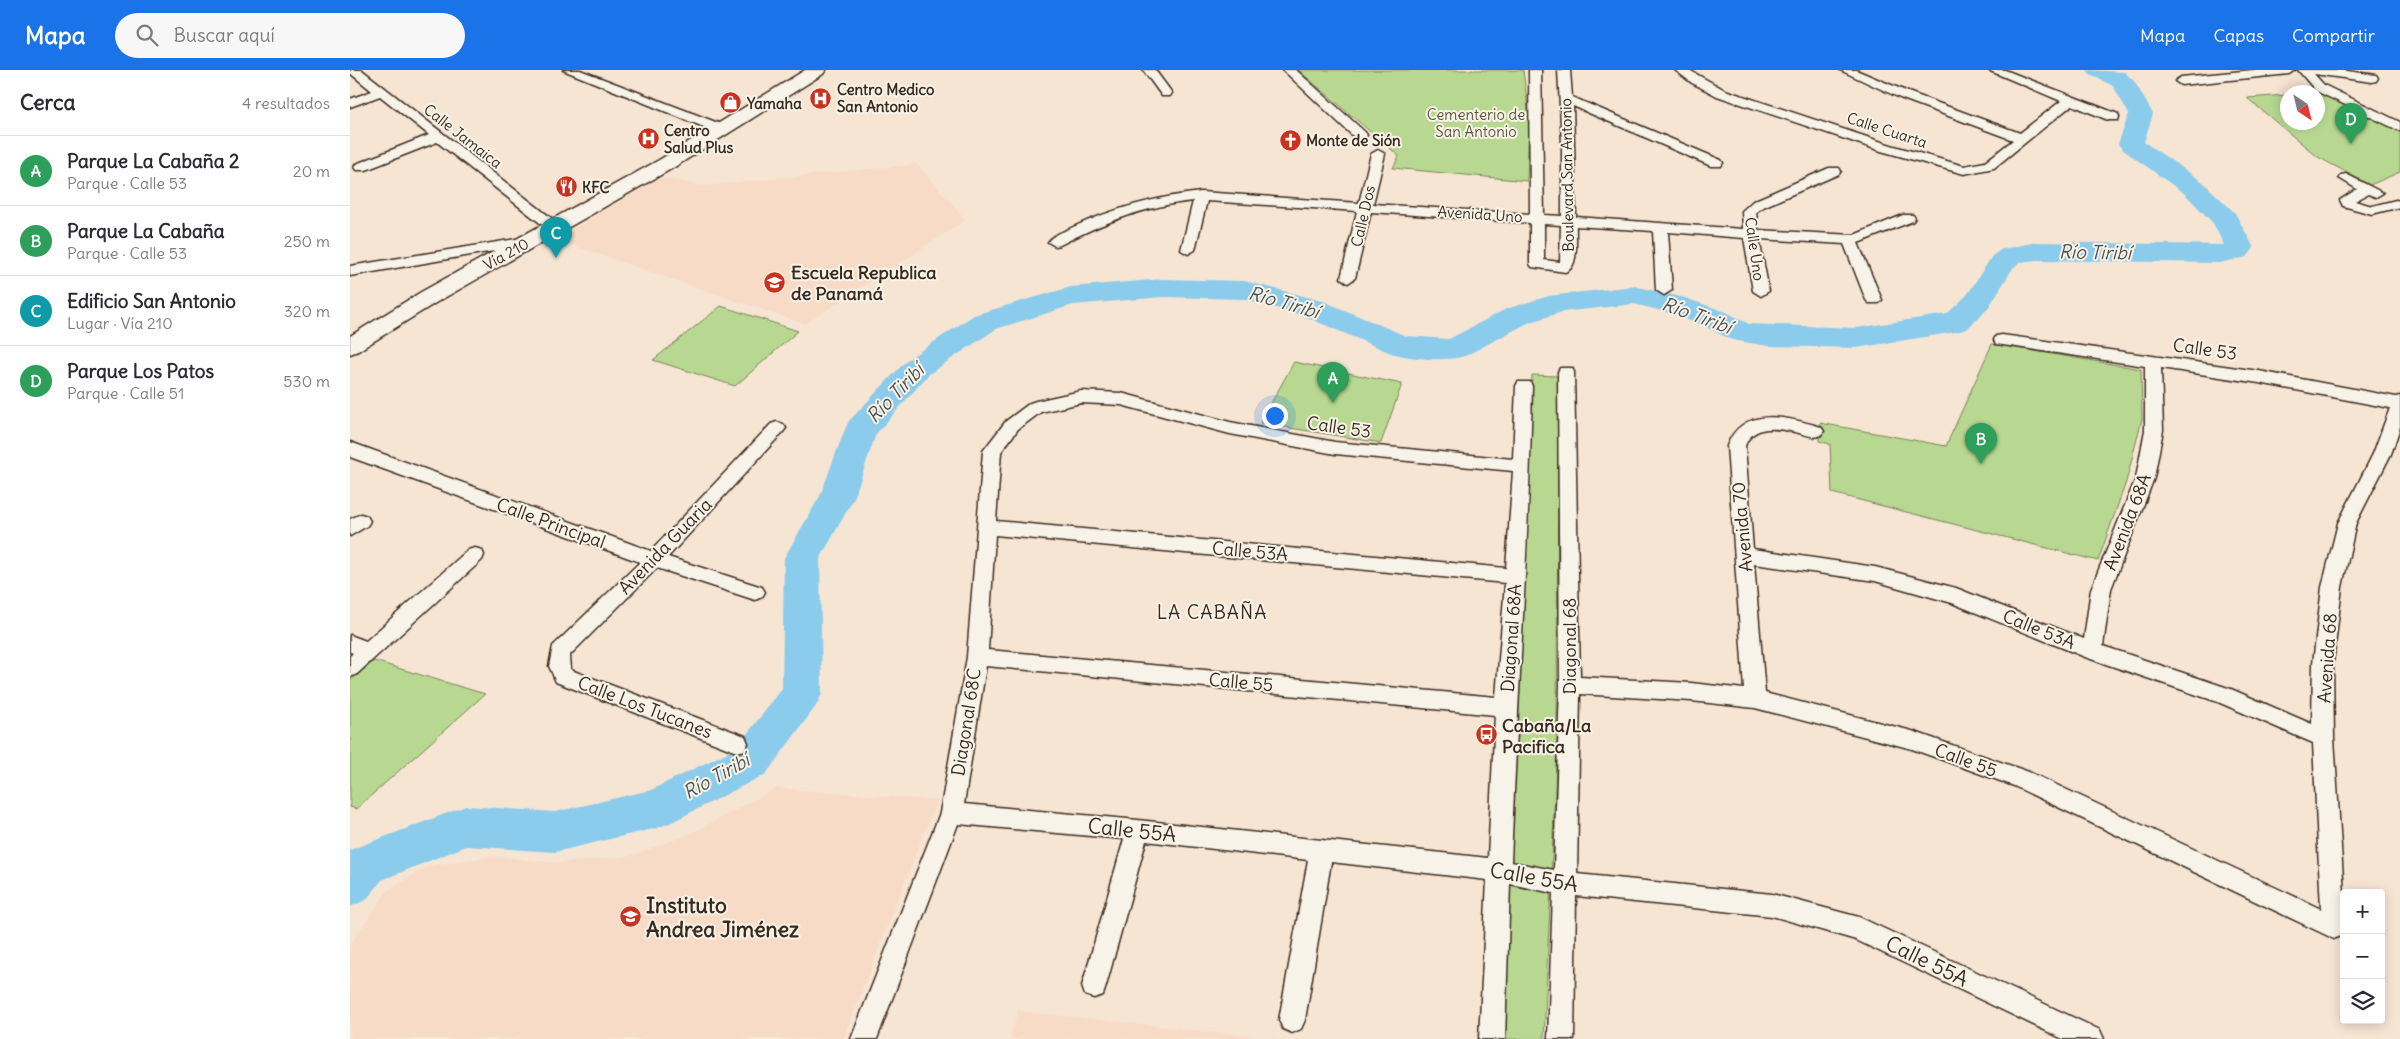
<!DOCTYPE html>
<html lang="es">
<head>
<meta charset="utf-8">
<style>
	body { margin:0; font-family:Delius,sans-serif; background:#f7f7f7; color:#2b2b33 }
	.controls { position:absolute; right:15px; bottom:15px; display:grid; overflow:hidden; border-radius:5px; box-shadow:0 2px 12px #0003 }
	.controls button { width:45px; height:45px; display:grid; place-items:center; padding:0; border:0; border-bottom:1px solid #e1e1e2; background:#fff; color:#2b2b33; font:25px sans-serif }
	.compass { position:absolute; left:1930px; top:15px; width:45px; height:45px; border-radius:50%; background:#fff; box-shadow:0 2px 12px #0003; rotate:145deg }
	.you { position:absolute; left:924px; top:345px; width:18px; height:18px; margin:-12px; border:4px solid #fff; border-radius:50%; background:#1a73e8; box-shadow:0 0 0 8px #1a73e833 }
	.badge { display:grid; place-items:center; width:32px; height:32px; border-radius:50%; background:#1a73e8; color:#fff; font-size:16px; font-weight:700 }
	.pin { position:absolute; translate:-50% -41px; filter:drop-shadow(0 1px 2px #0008) }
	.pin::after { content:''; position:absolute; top:26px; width:18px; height:15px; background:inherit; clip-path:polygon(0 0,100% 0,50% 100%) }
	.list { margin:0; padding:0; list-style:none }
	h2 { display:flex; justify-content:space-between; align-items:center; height:65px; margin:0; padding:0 20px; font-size:21px }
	h2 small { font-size:16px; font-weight:400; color:#7c7c81 }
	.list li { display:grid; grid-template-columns:32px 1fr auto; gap:15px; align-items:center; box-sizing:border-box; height:70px; padding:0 20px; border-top:1px solid #e1e1e2 }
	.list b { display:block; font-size:19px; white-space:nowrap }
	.list p { margin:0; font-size:16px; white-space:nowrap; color:#7c7c81 }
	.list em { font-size:16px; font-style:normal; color:#7c7c81 }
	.icon { flex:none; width:28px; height:28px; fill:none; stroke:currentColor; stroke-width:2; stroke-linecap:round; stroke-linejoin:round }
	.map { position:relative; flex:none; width:2050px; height:969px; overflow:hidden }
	header { display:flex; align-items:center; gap:30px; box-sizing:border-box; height:70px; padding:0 25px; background:#1a73e8; color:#fff }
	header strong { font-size:24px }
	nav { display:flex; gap:28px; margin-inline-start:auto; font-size:18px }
	.search { width:350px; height:45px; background:#f7f7f7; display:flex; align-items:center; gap:12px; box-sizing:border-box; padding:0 18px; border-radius:28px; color:#7c7c81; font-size:19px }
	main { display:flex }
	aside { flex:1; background:#fff }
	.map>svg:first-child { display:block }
	.built { fill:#f7dbc6 }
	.green { fill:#b8d892; stroke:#7a8158 }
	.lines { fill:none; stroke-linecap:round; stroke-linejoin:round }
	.river { fill:#8bcbec; fill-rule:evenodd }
	.street-casing { stroke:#3b2a1e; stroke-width:3 }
	.secondary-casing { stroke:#3b2a1e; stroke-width:3 }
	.street { fill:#f7f3e8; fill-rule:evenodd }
	.secondary { fill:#f7f3e8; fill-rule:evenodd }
	.labels { text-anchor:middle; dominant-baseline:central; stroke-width:4; stroke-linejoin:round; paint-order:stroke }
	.far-poi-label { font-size:15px; font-weight:bold; fill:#3b2a1e; stroke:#f7f3e8; text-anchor:start }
	.far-park-label { font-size:15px; fill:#5a563b; stroke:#f7f3e8 }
	.far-street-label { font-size:15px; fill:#3b2a1e; stroke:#f7f3e8 }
	.poi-label { font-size:18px; font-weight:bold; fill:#3b2a1e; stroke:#f7f3e8; text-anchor:start }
	.street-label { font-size:18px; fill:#3b2a1e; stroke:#f7f3e8 }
	.water-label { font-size:19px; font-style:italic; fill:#4f5252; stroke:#f7f3e8 }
	.neighbourhood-label { font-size:19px; letter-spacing:1px; fill:#3b2a1e; stroke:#f7f3e8 }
	.near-street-label { font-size:21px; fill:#3b2a1e; stroke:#f7f3e8 }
	.near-poi-label { font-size:21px; font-weight:bold; fill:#3b2a1e; stroke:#f7f3e8; text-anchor:start }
</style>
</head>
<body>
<header>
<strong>Mapa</strong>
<div class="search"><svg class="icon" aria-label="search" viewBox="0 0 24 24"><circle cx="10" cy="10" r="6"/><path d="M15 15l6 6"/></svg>Buscar aquí</div>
<nav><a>Mapa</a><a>Capas</a><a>Compartir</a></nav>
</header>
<main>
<aside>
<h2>Cerca<small>4 resultados</small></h2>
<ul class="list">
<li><span class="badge" style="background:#2e9e5b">A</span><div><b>Parque La Cabaña 2</b><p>Parque · Calle 53</p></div><em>20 m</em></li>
<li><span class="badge" style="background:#2e9e5b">B</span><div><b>Parque La Cabaña</b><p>Parque · Calle 53</p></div><em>250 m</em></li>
<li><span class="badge" style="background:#0f9aa8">C</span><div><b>Edificio San Antonio</b><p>Lugar · Vía 210</p></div><em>320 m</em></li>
<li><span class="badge" style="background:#2e9e5b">D</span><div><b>Parque Los Patos</b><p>Parque · Calle 51</p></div><em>530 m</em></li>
</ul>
</aside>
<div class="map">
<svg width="2050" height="969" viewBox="0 0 2050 969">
	<rect width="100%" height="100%" fill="#f7e5d4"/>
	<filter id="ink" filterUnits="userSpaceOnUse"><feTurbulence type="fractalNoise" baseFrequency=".02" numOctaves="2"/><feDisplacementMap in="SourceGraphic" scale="10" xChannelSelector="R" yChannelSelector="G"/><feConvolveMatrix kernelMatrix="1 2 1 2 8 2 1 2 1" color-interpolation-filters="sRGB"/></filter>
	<g filter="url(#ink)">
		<g class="built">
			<polygon points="567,94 616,150 455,254 206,170 308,107 352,116"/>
			<polygon points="426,718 587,730 493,969 0,969 0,874 39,819 78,796 143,786 209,793 280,786 342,763"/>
			<polygon points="668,941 928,969 660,969"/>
		</g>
		<g class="green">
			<polygon points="948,0 1173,0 1179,47 1177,111 1043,98 1049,86"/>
			<polygon points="1967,22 1971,22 2050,61 2050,102 2020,115 1968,87 1897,28 1937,25 1938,52 1968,52"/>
			<polygon points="371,236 448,261 385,316 303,290"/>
			<polygon points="1642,274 1791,299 1792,349 1776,412 1748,491 1482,423 1480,374 1469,371 1470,353 1596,376"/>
			<polygon points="944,292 1052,314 1031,373 910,353"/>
			<polygon points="1182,305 1208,306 1207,675 1194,969 1149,969 1168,663"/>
			<polygon points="24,591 135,624 6,739 0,737 0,611"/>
		</g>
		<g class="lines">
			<path class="river" d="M 1737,0 L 1774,2 L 1784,11 L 1803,44 L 1794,72 L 1853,112 L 1885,143 L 1904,178 L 1897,187 L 1869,193 L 1687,190 L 1670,192 L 1663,198 L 1638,238 L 1617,259 L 1606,262 L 1506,278 L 1418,276 L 1382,270 L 1354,256 L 1316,242 L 1284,234 L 1212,242 L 1178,253 L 1115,286 C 1093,292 1063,289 1041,283 L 951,245 L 894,229 L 813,227 L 723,235 L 646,259 L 579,304 L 526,364 L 504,428 L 470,489 L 472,624 L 466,636 L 416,704 L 322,752 L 307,758 L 205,782 L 116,776 L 32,810 L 16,830 L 0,837 L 0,780 L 116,736 L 205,742 L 301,720 L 386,678 L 432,619 L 434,488 L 470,426 L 495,359 L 499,351 L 557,290 L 624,245 L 721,217 L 813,209 L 894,211 L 973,231 L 1056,266 L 1099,269 L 1156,239 L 1199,226 L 1284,216 L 1335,228 L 1376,242 L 1399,254 L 1506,258 L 1597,244 L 1617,225 L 1642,186 L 1652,179 L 1687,172 L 1874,175 L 1863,153 L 1835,124 L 1772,79 L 1768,74 L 1779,44 L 1763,16 L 1741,5 Z"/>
			<defs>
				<g id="street">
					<polygon points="0,0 12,0 209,154 211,157 209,160 199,160 87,72 16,100 6,100 4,97 6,94 79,65 30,26 0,37 0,29 22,21 0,3"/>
					<polygon points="213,0 230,0 376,56 377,59 371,63 366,62"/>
					<polygon points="793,0 805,0 822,23 820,26 812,26"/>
					<polygon points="933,0 946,0 1015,62 1017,65 1015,68 1005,68"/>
					<path d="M 1179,0 L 1191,0 L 1194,145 L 1212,146 L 1212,73 L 1208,0 L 1220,0 L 1222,27 L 1371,90 L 1373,93 L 1371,96 L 1361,96 L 1223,36 L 1226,147 L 1393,159 L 1392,141 L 1403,131 L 1479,98 L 1489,98 L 1491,101 L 1489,104 L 1413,137 L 1406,142 L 1408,160 L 1504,165 L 1553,145 L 1563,145 L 1565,148 L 1563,151 L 1508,173 L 1532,230 L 1529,233 L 1519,233 L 1516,230 L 1494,174 L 1409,169 L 1419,221 L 1411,226 L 1403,221 L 1394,168 L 1318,162 L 1322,220 L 1314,225 L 1306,220 L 1303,161 L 1226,156 C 1225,169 1230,198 1215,202 L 1182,197 L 1180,194 L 1180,153 L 1021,142 L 1005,208 L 998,213 L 991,208 L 1007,141 L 857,131 L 845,180 L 838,184 L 831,180 L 843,131 C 796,136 752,153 710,175 L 705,176 L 698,172 C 702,165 713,162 721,158 C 762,139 805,127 851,122 L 1009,133 L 1021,84 L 1028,80 L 1035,84 L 1023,134 L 1180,144 ZM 1194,154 L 1211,155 L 1210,192 L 1194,190 Z"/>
					<polygon points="1325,0 1339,0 1375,20 1541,75 1614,96 1635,92 1663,70 1550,28 1490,0 1506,0 1558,22 1670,63 1711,31 1638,0 1655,0 1768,44 1769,47 1768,50 1758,50 1722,35 1644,98 1614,104 1531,81 1367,26 1342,13"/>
					<polygon points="1903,0 1945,0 1939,4 1831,15 1825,11 1831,7"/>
					<polygon points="1948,0 1990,0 2026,5 2028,8 2026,11 2022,12 1964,4 1974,15 2050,52 2050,61 1966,21"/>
					<polygon points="1996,104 2033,123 2026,127 2018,124 2005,131 2022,136 2046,130 2050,131 2050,137 2022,144 1993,136 1990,130 2007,119 1989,108 1991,105"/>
					<polygon points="179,167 186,171 184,174 0,206 0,196"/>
					<path d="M 1652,265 L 1909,301 L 2046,327 L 2050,326 L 2050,357 L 2041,384 L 2006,453 L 1992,517 L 1983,593 L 1984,668 L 1994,824 L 1992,865 L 1984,869 L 1976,865 L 1664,716 L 1562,679 L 1405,638 L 1341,631 L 1230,624 L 1227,804 L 1422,824 L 1509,847 L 1750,960 L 1754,969 L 1713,969 L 1506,870 L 1422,846 L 1226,826 L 1224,969 L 1198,969 L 1203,823 L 1160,814 L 1155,969 L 1129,969 L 1137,810 L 981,792 L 955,950 L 951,959 L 942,963 L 933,959 L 929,950 L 958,790 L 796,771 L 756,916 L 753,925 L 744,928 L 735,925 L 732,916 L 774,769 L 608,754 L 527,969 L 501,969 L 590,743 L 617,587 L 633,381 L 656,351 L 680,333 L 686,331 L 731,321 L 771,323 L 880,352 L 985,372 L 1163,389 L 1166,316 L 1168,312 L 1180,312 L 1182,316 C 1179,475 1167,633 1161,792 L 1204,800 L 1210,615 L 1208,302 L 1210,298 L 1222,298 L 1224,302 L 1230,607 L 1341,613 L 1394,619 L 1377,376 C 1392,335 1438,347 1471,357 L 1474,361 L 1471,365 L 1465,367 C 1443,362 1405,347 1395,376 L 1403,479 L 1525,497 L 1606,518 L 1734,569 L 1741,519 L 1786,408 L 1795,360 L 1795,296 L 1646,274 L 1644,270 L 1646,266 ZM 1811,298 L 1909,313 L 2040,338 L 2023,384 L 1988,453 L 1972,517 L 1963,593 L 1962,654 L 1881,619 L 1753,576 L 1761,519 L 1804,408 L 1813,360 ZM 731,333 L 771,335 L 880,364 L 985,384 L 1163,401 L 1156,498 L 646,451 L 651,382 L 668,359 L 691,342 ZM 645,465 L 1155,513 L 1146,627 L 638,580 ZM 1404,494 L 1525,511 L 1602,533 L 1735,587 L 1868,632 L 1963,673 L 1971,839 L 1679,702 L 1562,661 L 1415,623 ZM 636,596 L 1145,645 L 1138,788 L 788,750 L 614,734 Z"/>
					<polygon points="427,352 433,354 436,358 433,362 318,487 412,517 415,522 412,527 405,530 307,498 220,585 221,600 395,666 398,673 395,680 387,682 206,612 199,596 203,576 290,492 0,387 0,372 301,481 421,354"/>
					<polygon points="11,444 17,446 20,451 17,456 0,466 0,449"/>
					<polygon points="125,478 132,480 134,485 132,490 7,604 0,607 0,586 3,583 0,582 0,565 16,571 118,480"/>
				</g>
				<polygon id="secondary" points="455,0 476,0 473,4 323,98 87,232 8,281 0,284 0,266 71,222 309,90"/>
			</defs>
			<use href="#street" class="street-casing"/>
			<use href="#secondary" class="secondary-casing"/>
			<use href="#street" class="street"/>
			<use href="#secondary" class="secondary"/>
		</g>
	</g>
	<defs>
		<symbol id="hospital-disc" viewBox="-11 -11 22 22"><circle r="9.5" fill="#c8321e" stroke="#f7f3e8"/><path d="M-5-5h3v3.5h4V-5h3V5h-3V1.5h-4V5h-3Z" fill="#fff"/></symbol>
		<symbol id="shop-disc" viewBox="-11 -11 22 22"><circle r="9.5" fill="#c8321e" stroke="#f7f3e8"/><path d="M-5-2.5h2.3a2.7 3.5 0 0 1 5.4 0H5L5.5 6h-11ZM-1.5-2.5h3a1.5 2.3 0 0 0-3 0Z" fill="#fff"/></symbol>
		<symbol id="church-disc" viewBox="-11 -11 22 22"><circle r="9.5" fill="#c8321e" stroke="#f7f3e8"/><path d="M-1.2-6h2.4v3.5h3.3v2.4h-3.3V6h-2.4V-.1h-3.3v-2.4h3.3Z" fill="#fff"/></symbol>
		<symbol id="restaurant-disc" viewBox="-11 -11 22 22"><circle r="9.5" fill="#c8321e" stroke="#f7f3e8"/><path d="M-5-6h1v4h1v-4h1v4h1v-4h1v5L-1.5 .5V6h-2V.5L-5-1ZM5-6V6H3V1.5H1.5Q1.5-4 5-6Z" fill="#fff"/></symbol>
		<symbol id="school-disc" viewBox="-11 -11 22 22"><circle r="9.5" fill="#c8321e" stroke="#f7f3e8"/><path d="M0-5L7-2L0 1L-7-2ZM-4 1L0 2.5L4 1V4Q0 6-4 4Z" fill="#fff"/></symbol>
		<symbol id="bus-disc" viewBox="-11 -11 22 22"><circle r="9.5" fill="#c8321e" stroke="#f7f3e8"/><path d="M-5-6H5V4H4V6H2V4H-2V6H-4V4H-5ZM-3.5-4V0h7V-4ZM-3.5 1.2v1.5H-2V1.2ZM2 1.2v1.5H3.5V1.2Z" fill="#fff"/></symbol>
	</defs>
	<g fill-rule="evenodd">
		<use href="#hospital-disc" x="458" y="16" width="25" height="25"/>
		<use href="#shop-disc" x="368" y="20" width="25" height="25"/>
		<use href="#hospital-disc" x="286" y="56" width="25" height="25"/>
		<use href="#church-disc" x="928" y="58" width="25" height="25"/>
		<use href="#restaurant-disc" x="204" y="104" width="25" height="25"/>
		<use href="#school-disc" x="412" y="200" width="25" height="25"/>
		<use href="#bus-disc" x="1124" y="652" width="25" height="25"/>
		<use href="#school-disc" x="268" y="834" width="25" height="25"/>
	</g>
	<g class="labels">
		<g class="far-poi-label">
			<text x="487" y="19">Centro Medico<tspan x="487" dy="17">San Antonio</tspan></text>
			<text x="397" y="33">Yamaha</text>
			<text x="314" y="60">Centro<tspan x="314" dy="17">Salud Plus</tspan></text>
			<text x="956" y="70">Monte de Sión</text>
			<text x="232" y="117">KFC</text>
		</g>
		<g class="far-park-label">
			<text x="1126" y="44">Cementerio de<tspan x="1126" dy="17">San Antonio</tspan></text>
		</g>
		<g class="far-street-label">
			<text transform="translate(1537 60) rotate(18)">Calle Cuarta</text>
			<text transform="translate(113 66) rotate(38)">Calle Jamaica</text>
			<text transform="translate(1217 105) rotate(-91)">Boulevard San Antonio</text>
			<text transform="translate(1130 144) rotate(4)">Avenida Uno</text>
			<text transform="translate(1013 146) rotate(-77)">Calle Dos</text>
			<text transform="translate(1405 179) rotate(82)">Calle Uno</text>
			<text transform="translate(156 184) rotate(-29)">Vía 210</text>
		</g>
		<g class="poi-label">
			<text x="441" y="202">Escuela Republica<tspan x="441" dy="21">de Panamá</tspan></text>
			<text x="1152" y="655">Cabaña/La<tspan x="1152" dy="21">Pacifica</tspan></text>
		</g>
		<g class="street-label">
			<text transform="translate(1855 279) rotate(8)">Calle 53</text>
			<text transform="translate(989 357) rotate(8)">Calle 53</text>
			<text transform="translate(1777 452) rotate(-69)">Avenida 68A</text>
			<text transform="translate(201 453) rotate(20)">Calle Principal</text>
			<text transform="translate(1392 457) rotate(-95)">Avenida 70</text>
			<text transform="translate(315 476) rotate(-46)">Avenida Guaria</text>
			<text transform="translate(900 481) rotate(5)">Calle 53A</text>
			<text transform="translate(1689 559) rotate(22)">Calle 53A</text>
			<text transform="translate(1161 568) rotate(-86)">Diagonal 68A</text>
			<text transform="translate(1219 576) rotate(-90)">Diagonal 68</text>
			<text transform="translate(1977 588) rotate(-86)">Avenida 68</text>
			<text transform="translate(891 612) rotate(5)">Calle 55</text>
			<text transform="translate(295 637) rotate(21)">Calle Los Tucanes</text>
			<text transform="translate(616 652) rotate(-81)">Diagonal 68C</text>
			<text transform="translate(1616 690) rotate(20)">Calle 55</text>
		</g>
		<g class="water-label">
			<text transform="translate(1745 182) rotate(1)">Río Tiribí</text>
			<text transform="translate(934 232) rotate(16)">Río Tiribí</text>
			<text transform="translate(1347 245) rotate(20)">Río Tiribí</text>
			<text transform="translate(545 323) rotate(-46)">Río Tiribí</text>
			<text transform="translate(366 706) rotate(-29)">Río Tiribí</text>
		</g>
		<g class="neighbourhood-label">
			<text x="862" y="542">LA CABAÑA</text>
		</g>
		<g class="near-street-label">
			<text transform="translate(782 760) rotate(6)">Calle 55A</text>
			<text transform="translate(1184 807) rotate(10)">Calle 55A</text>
			<text transform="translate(1577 891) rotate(26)">Calle 55A</text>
		</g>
		<g class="near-poi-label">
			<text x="296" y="835">Instituto<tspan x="296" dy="24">Andrea Jiménez</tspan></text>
		</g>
	</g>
</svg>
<div class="controls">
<button>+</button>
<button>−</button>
<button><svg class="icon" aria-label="layers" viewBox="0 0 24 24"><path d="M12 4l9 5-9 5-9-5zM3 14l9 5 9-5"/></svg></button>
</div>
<svg class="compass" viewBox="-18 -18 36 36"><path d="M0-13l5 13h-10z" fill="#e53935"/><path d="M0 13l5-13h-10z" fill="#7c7c81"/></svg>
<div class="you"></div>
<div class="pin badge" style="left:983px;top:333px;background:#2e9e5b">A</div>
<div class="pin badge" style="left:1631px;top:394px;background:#2e9e5b">B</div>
<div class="pin badge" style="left:206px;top:188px;background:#0f9aa8">C</div>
<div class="pin badge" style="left:2001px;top:74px;background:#2e9e5b">D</div>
</div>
</main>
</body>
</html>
